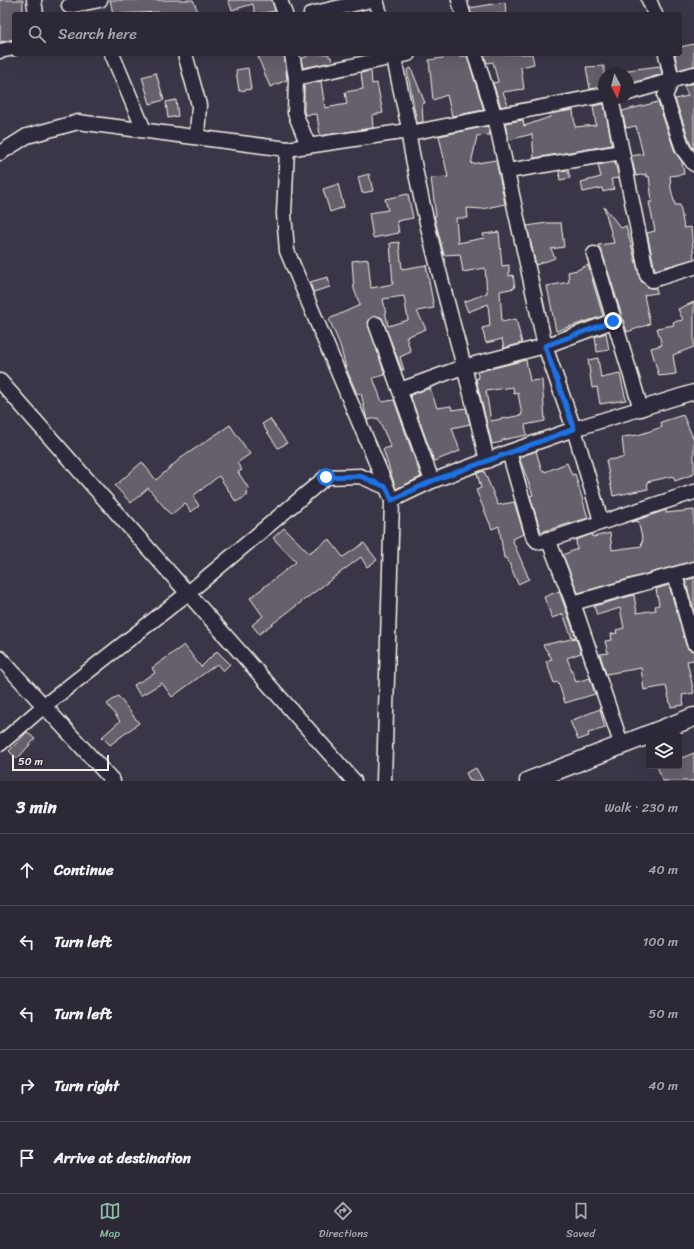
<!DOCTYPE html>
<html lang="en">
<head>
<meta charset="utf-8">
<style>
	body { margin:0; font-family:Sriracha,sans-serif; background:#34303d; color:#f1f3f6 }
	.controls { position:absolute; right:12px; bottom:12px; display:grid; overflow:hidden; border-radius:4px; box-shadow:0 4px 16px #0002 }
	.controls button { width:36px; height:36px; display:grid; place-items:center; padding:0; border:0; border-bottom:1px solid #484450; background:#2c2835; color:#f1f3f6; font:20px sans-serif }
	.compass { position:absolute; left:598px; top:68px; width:36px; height:36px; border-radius:50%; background:#2c2835; box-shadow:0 4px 16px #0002; rotate:173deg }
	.scale { position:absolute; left:12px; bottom:10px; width:97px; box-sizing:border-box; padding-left:4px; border:2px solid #f4f1e8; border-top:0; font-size:11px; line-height:14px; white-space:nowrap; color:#f4f1e8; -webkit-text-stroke:3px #2f2a3d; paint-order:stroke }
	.stop { position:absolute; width:12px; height:12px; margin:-9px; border:3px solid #1a73e8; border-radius:50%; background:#fff }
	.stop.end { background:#1a73e8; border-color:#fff; box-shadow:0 1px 4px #0008 }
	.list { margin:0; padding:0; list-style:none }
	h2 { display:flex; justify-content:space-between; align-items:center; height:52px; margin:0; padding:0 16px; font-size:17px }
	h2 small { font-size:13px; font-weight:400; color:#a6a6ad }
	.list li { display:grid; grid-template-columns:26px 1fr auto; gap:12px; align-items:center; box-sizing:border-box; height:72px; padding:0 16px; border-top:1px solid #484450 }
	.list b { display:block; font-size:15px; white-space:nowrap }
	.list em { font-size:13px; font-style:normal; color:#a6a6ad }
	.icon { flex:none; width:22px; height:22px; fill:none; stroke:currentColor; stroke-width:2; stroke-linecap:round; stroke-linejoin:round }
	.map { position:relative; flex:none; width:694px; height:781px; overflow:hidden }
	.search { position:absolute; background:#2c2835; box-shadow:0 4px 16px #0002; left:12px; right:12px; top:12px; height:44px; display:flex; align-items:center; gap:10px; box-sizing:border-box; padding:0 14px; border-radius:4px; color:#a6a6ad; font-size:15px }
	.sheet { height:412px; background:#2c2835 }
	nav { display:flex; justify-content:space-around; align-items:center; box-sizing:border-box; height:56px; border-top:1px solid #484450; background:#2c2835; font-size:11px; color:#a6a6ad }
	nav a { display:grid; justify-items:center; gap:2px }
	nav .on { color:#8abfa5 }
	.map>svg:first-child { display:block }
	.building { fill:#65616c; stroke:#f4f1e8; fill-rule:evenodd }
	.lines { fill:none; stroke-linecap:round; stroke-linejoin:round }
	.minor-casing { stroke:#f4f1e8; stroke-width:17 }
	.tertiary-casing { stroke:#f4f1e8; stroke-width:21 }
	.minor { stroke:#2f2a3d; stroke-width:14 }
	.tertiary { stroke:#2f2a3d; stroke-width:18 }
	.route { stroke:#1a73e8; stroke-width:5 }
</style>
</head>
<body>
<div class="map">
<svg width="694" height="781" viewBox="0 0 694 781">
	<rect width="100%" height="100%" fill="#3b3647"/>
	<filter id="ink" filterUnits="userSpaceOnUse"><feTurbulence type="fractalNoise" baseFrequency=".025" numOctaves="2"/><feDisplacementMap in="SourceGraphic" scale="8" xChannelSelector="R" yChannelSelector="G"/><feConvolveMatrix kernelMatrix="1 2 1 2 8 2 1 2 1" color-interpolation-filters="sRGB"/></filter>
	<g filter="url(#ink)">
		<g class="building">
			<polygon points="0,0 23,0 23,13 14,13 14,39 0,42"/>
			<polygon points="110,0 193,0 199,14 161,14 160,12 113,14"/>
			<polygon points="228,0 272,0 275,11 255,14 253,4 232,10"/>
			<polygon points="505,2 506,14 471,14 470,8"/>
			<polygon points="694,44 694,66 678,70 675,54 680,54 680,47"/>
			<polygon points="271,54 284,54 287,80 270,87 258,57"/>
			<polygon points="307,54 329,54 329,57 331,57 332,62 303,68 301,58 307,57"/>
			<polygon points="443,54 459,54 459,57 467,56 484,110 452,116 447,95 433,100 429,60 443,58"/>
			<polygon points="484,54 532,54 534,64 521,67 524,89 503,92 508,105 501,107 493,83 498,82 493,62 487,63"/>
			<polygon points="604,66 604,87 590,89 586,67"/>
			<polygon points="660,66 662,74 639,81 628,82 628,70"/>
			<polygon points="248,68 251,89 239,91 236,70"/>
			<polygon points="411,68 425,103 422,104 423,122 417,123 407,70"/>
			<polygon points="371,71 372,84 377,83 383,113 372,115 373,128 320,136 317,114 305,115 304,111 304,85 321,81 325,108 347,104 345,92 363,89 361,73"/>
			<polygon points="156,73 164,100 150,104 142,77"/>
			<polygon points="694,83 694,150 691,145 675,99 688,96 684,86"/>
			<polygon points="176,100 178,116 168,118 166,102"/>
			<polygon points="658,102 675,152 682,162 684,174 670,176 671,189 675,205 680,205 684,228 691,227 694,259 655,270 647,233 655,231 649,202 652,202 649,176 647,177 646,174 636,176 631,156 643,154 636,126 626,128 622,111"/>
			<polygon points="604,104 612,145 534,158 532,134 509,140 505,123 523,120 524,126 550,117 549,114 573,110 575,127 596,125 593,106"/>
			<polygon points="488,126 490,135 477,136 471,164 496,160 505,204 482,209 467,208 468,218 456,218 458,243 484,238 483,234 499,232 502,266 509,265 509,276 513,275 515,288 500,291 502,322 516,319 522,343 504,348 502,339 486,343 482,328 490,326 488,304 468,312 464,302 487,293 485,268 463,272 460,254 444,255 434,216 436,216 431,178 448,177 439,136"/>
			<polygon points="615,162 619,178 611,179 614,189 603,192 602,188 583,192 581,182 601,177 598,165"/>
			<polygon points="568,170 570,178 560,180 559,171"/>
			<polygon points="369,174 373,191 362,193 358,177"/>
			<polygon points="338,184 344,207 330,212 323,189"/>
			<polygon points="408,194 413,218 397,221 399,233 373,238 369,213 388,210 385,199"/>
			<polygon points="604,207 621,228 626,226 641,281 650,288 656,288 657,293 644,295 650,324 627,332 602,252 599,247 598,245 614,243"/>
			<polygon points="547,223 561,223 564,247 551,249 555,258 536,265 527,226"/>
			<path d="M 399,242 L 402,269 L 426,265 L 434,308 L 417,311 L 426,329 L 406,337 L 411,352 L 400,357 L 404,370 L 402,370 L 382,318 L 374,316 L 368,322 L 385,375 L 373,378 L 382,402 L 394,400 L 421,477 L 396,489 L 383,449 L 391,447 L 378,418 L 367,420 L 361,393 L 357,394 L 346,368 L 340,345 L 329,319 L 360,305 L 354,289 L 352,261 L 368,259 L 371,288 L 393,284 L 390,243 ZM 404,296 L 408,320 L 388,326 L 383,299 Z"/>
			<polygon points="588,265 603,316 556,331 547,286 569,282 568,272 577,270"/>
			<polygon points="328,277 330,287 313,292 310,282"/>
			<polygon points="694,302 694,347 673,355 676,374 659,376 651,348 662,345 657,328 674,325 673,322 683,320 678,309"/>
			<polygon points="606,333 609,350 597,352 595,337"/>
			<polygon points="598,358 601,378 620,374 626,400 600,404 597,387 592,388 588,360"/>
			<path d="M 526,360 L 530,381 L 542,380 L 545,421 L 525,425 L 527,435 L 502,440 L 502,442 L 492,444 L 476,379 L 479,378 L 477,372 ZM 513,387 L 514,394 L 518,393 L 522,415 L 491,421 L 486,391 Z"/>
			<polygon points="430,388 437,408 451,406 452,410 466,408 470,424 452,428 460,451 434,461 410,395"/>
			<polygon points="683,415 694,440 694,474 675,481 673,476 647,482 648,489 613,496 606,460 622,458 624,456 622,437 638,435 662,427 661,422"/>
			<polygon points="270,419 287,443 278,448 262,424"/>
			<polygon points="230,425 250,454 237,463 242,470 238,472 249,489 246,492 248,495 236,502 219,476 193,496 199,506 191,512 185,503 171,515 148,488 131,503 115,486 142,462 156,480 181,458"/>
			<polygon points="536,451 542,471 544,470 545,472 567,463 572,475 575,474 588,518 541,532 530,496 533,495 519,457"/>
			<polygon points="484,471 498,505 514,502 524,534 512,539 529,579 518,584 507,558 504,558 499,526 492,529 476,490 481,488 477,473"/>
			<polygon points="666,510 666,513 694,510 694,561 578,593 563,555 577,549 576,540 592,534 593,537 610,533 612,550 642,546 641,542 643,542 638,521 631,522"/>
			<polygon points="284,528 309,553 329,539 343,557 364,543 377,560 367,567 361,557 259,634 252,625 263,616 250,598 296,562 273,538"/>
			<polygon points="694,578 694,611 685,580"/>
			<polygon points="669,585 686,645 688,649 694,651 694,660 687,661 694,693 682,695 684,705 671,707 666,686 644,690 641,668 606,674 600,654 608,653 605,641 612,640 611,634 617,633 616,630 624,628 620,608 597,615 594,606 634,595 637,613 656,610 655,606 659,605 656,589"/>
			<polygon points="559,591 576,637 572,638 563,614 552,618 544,597"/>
			<polygon points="576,638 581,653 567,658 576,682 590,678 595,694 565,703 558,682 554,683 546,661 552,659 543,645"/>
			<polygon points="184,645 201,667 217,651 230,664 223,671 217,664 172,697 162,683 140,696 134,685 155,673 152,668"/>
			<polygon points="118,696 139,723 110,745 102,737 120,721 107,704"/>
			<polygon points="600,709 605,728 588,733 589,736 578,740 570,721"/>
			<polygon points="27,732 35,739 17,759 9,751"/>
			<polygon points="694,753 694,781 663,781 657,766 679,766 679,759"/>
			<polygon points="476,768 483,781 470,781 466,773"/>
		</g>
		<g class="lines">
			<defs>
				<g id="minor">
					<polyline points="34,0 36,14"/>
					<polyline points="280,0 285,14"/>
					<polyline points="376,0 380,14"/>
					<polyline points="459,0 463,14"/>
					<polyline points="649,0 655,14"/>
					<polyline points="69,6 100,0"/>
					<polyline points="311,14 371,0"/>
					<polyline points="0,51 14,48"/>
					<polyline points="112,54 144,130"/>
					<polyline points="185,54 199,105 197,137"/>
					<polyline points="292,54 296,78 295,113 308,145"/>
					<polyline points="393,54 410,133"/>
					<polyline points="475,54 495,117 545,346 574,429 601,521"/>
					<polyline points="666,54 672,80 665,96 683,149 694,164"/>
					<polyline points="296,78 408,54"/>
					<polyline points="628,93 694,74"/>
					<polyline points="611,98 647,275 652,280 694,267"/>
					<path d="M 408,131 C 427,243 463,351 487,461"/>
					<polyline points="0,153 27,136 78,122 287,149"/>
					<polyline points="508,171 622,152"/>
					<polyline points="594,254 641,409"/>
					<polyline points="376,324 432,481"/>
					<polyline points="0,381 354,781"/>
					<polyline points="400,390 463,367 545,346 613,321"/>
					<polyline points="509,452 533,536 537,541 542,542 694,492"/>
					<polyline points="392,500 432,481 509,452 574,429 694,392"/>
					<polyline points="548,539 573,603 622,746"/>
					<polyline points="675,575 694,643"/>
					<polyline points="573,603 694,569"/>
					<polyline points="0,658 113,781"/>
					<polyline points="0,744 44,706 188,593 326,477 360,476 386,487"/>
					<polyline points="384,781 392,500 287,251 284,214 287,149 408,131 410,133 604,95"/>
				</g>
				<polyline id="tertiary" points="529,781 694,717"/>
			</defs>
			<use href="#minor" class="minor-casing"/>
			<use href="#tertiary" class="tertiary-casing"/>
			<use href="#minor" class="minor"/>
			<use href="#tertiary" class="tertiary"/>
		</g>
	</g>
	<g class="lines" filter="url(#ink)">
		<polyline class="route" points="326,477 360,476 386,487 392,500 432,481 574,429 545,346 613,321"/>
	</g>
</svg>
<div class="controls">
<button><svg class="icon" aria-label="layers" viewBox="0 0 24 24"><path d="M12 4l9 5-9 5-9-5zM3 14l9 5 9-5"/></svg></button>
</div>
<svg class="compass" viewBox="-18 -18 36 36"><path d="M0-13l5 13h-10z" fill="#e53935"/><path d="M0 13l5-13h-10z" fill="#a6a6ad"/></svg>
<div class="scale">50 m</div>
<div class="stop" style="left:326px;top:477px"></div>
<div class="stop end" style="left:613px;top:321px"></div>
<div class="search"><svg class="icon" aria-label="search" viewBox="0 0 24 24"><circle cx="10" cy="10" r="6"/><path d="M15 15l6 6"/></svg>Search here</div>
</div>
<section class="sheet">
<h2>3 min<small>Walk · 230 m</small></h2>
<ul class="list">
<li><svg class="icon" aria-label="ahead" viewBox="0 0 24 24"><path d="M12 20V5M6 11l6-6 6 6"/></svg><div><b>Continue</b></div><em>40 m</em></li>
<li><svg class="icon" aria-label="left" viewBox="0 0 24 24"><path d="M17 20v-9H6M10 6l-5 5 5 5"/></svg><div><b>Turn left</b></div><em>100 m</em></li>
<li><svg class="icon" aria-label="left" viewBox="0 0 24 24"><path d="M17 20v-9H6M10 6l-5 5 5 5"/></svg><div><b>Turn left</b></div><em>50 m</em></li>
<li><svg class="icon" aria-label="right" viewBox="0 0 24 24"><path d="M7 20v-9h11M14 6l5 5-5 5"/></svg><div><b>Turn right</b></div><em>40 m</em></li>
<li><svg class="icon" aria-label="arrive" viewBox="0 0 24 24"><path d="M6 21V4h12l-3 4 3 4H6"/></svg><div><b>Arrive at destination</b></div></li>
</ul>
</section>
<nav>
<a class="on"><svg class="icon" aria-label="map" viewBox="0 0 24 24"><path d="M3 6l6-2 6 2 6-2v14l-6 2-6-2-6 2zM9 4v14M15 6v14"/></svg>Map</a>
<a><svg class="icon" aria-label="directions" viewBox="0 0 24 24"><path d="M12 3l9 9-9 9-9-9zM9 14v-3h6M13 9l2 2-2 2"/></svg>Directions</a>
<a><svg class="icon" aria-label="saved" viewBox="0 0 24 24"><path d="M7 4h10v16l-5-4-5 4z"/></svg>Saved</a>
</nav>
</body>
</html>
